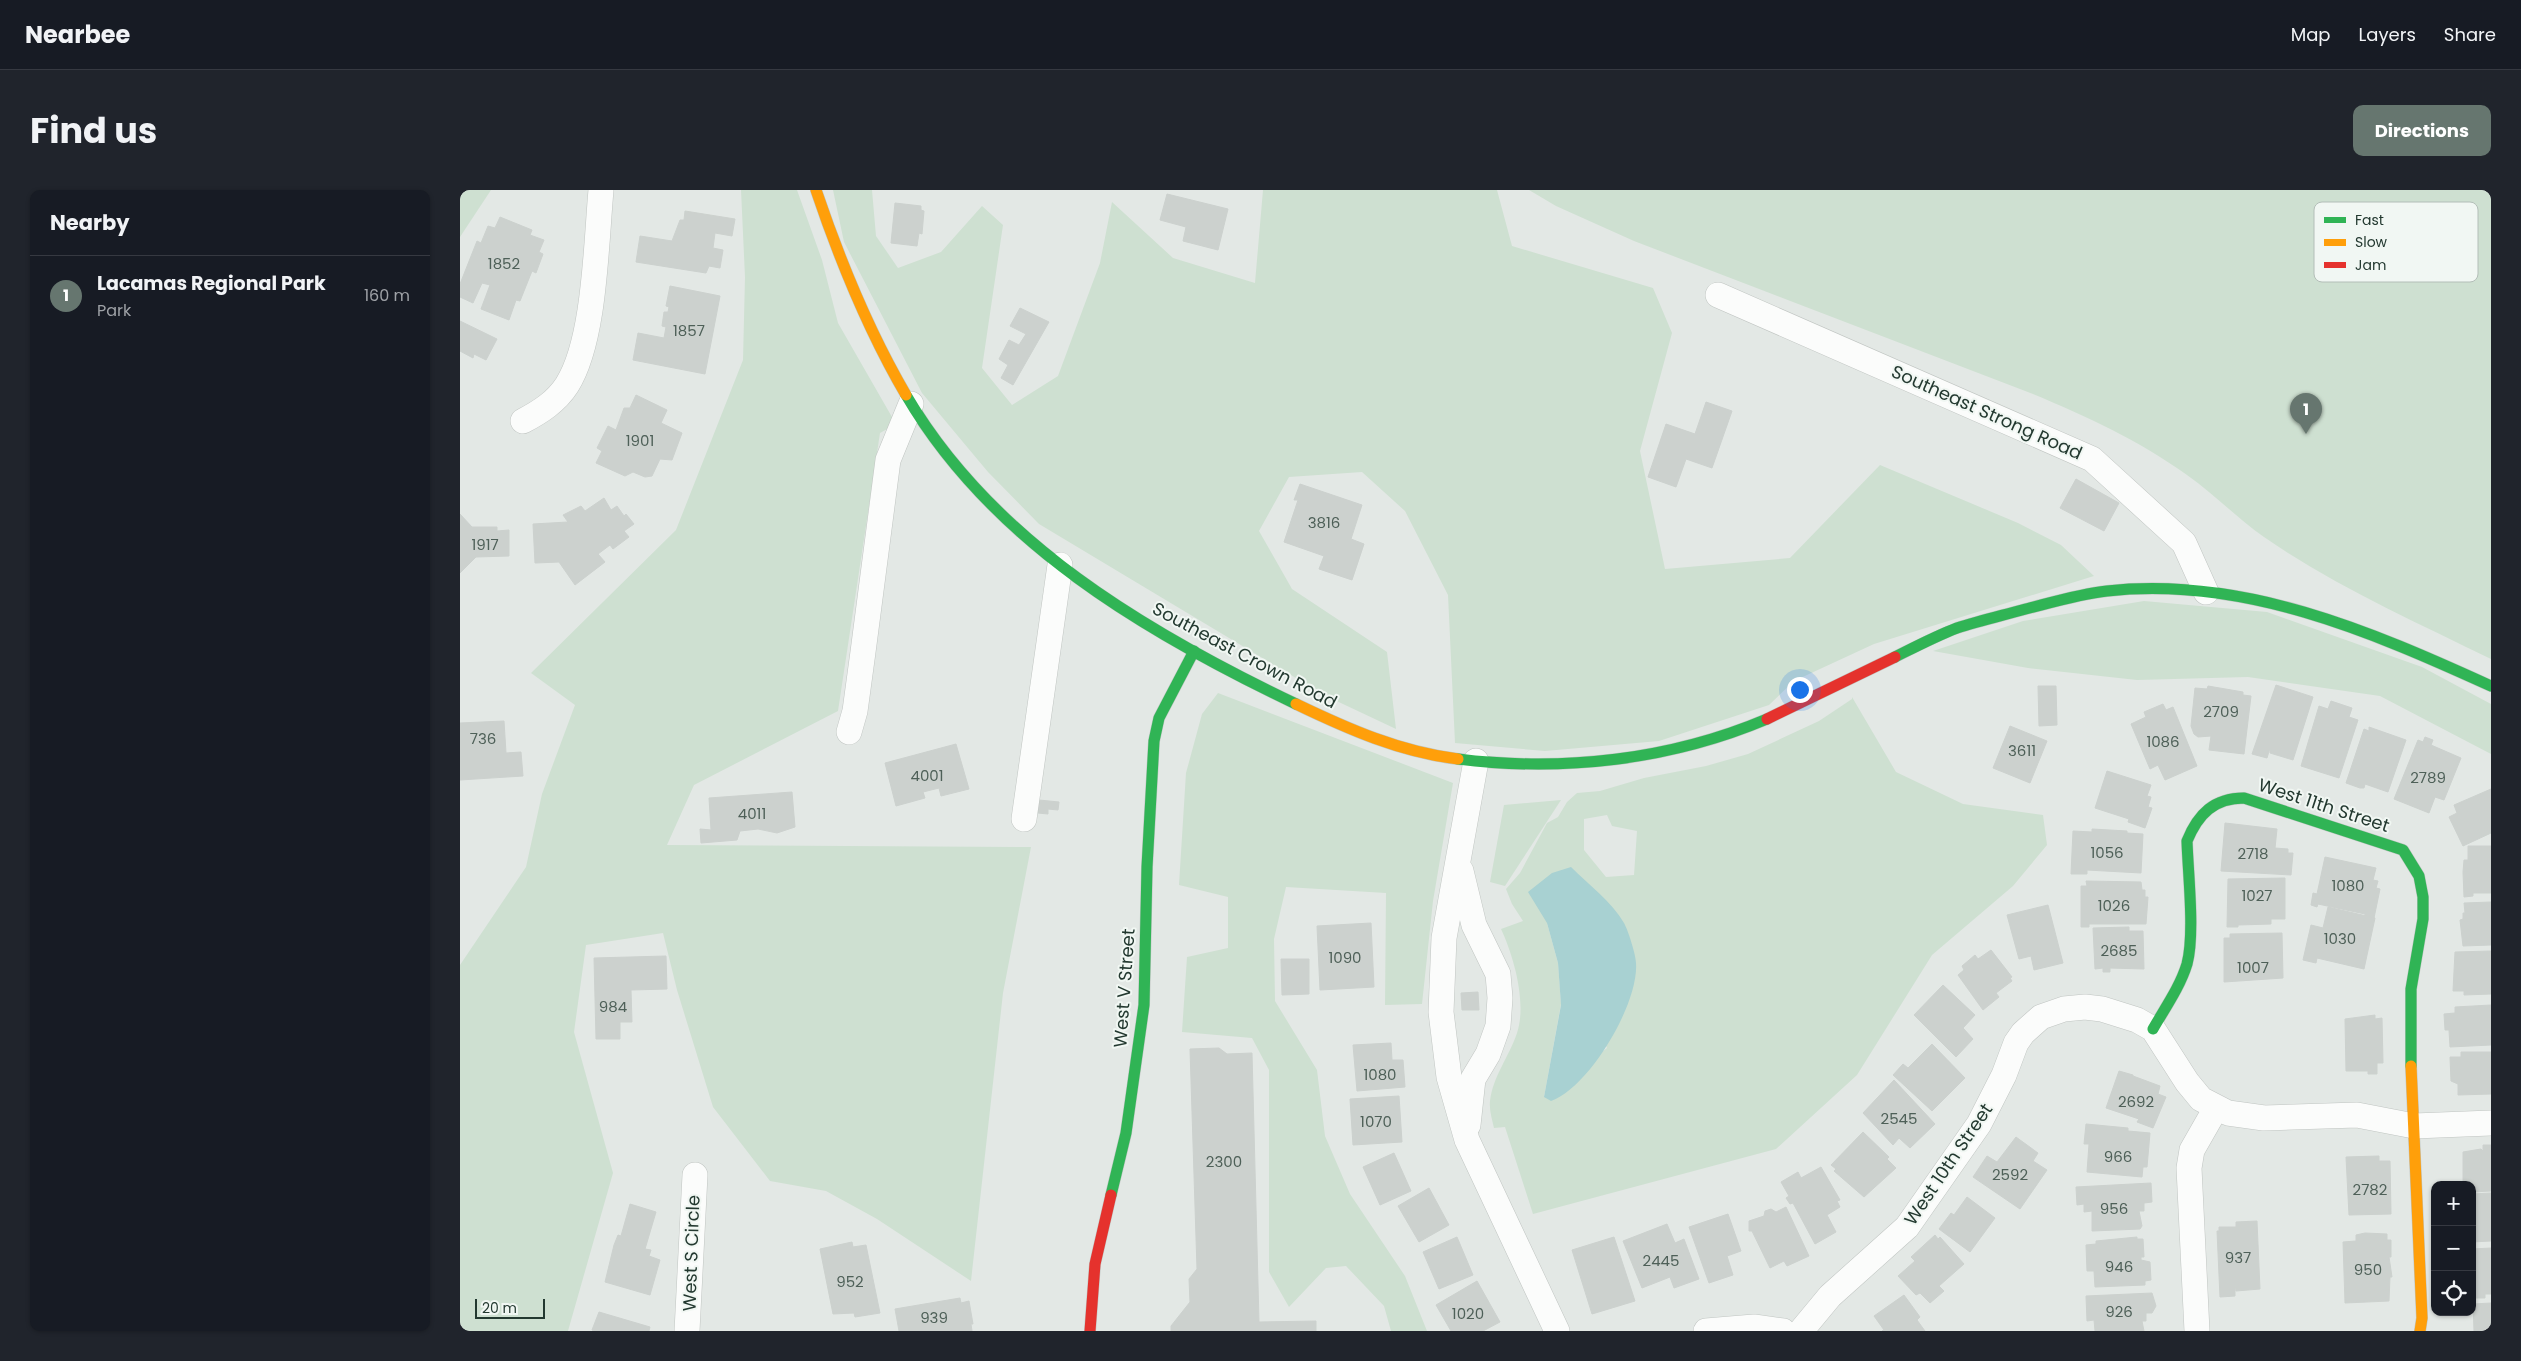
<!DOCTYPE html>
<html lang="en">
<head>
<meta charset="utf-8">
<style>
	body { margin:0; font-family:Poppins,sans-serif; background:#20242c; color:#f1f3f6 }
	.controls { position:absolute; right:15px; bottom:15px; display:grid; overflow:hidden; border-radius:10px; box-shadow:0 1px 4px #0004 }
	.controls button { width:45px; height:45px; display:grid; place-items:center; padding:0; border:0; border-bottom:1px solid #363941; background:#171b24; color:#f1f3f6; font:25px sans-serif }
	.scale { position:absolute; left:15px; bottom:12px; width:70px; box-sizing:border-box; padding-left:5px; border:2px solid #233930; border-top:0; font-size:14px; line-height:18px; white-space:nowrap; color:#233930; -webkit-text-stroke:4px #f1f7f3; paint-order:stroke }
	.you { position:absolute; left:1339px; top:499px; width:18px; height:18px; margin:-12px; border:4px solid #fff; border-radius:50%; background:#1a73e8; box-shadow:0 0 0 8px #1a73e833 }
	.badge { display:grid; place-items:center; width:32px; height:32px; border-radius:50%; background:#66766f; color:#fff; font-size:16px; font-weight:700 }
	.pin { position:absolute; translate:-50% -41px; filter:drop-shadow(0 1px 2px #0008) }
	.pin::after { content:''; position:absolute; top:26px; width:18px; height:15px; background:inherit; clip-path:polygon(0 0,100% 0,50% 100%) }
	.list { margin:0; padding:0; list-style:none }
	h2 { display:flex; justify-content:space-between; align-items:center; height:65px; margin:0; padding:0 20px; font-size:21px }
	h2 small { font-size:16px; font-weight:400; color:#9ea1a6 }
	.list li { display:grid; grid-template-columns:32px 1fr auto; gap:15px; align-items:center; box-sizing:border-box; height:80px; padding:0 20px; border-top:1px solid #363941 }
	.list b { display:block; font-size:19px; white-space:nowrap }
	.list p { margin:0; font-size:16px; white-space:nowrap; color:#9ea1a6 }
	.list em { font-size:16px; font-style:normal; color:#9ea1a6 }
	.icon { flex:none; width:28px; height:28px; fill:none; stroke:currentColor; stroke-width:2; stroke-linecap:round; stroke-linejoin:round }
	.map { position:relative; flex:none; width:2031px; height:1141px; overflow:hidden; border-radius:10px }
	header { display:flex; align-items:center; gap:30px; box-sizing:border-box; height:70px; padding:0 25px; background:#171b24; border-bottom:1px solid #363941 }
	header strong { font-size:24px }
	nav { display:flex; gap:28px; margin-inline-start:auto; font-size:18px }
	.intro { display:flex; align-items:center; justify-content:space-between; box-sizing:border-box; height:120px; padding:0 30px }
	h1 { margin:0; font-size:35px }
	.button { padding:12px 22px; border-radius:10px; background:#66766f; color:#fff; font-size:18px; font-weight:700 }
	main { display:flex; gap:30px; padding:0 30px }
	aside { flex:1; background:#171b24; border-radius:10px; box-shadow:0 1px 4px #0004 }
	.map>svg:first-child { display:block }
	.green { fill:#cee0d1; fill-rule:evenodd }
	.water { fill:#a8d1d2 }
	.building { fill:#ccd1ce; stroke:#ccd1ce }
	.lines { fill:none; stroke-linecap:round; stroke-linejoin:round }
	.street-casing { stroke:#c0c5c2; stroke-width:26 }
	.fast-casing { stroke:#bfc5c2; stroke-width:12 }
	.slow-casing { stroke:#bfc5c2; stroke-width:12 }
	.jam-casing { stroke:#bfc5c2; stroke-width:12 }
	.street { stroke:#fbfcfb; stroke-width:25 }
	.fast { stroke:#30b455; stroke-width:11 }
	.slow { stroke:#ff9f0a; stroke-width:11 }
	.jam { stroke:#e5322d; stroke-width:11 }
	.labels { text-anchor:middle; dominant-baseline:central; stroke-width:4; stroke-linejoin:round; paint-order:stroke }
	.number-label { font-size:15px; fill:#4e6058 }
	.street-label { font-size:18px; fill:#233930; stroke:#f1f7f3 }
	.key { fill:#f1f7f3; stroke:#b3beb8; stroke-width:1 }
	.key-label { font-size:14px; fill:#233930 }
</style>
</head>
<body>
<header>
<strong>Nearbee</strong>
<nav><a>Map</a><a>Layers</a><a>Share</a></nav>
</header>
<div class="intro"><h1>Find us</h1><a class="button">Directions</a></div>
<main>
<aside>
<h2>Nearby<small></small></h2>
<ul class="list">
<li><span class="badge">1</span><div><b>Lacamas Regional Park</b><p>Park</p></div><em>160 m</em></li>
</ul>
</aside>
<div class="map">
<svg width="2031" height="1141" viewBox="0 0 2031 1141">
	<rect width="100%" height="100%" fill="#e3e8e5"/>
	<g class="green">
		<polygon points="0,0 31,0 0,47"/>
		<polygon points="281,0 337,0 362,70 378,133 436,234 420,243 378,521 234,595 207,655 571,657 543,803 511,1091 417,1029 366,1001 310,991 253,917 217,800 203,743 126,755 114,842 153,983 108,1141 0,1141 0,775 66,677 82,604 115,515 71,483 216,340 283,170 285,87"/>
		<polygon points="373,0 412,0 416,46 438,78 481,62 522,16 543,35 522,178 552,215 598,186 640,73 652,12 713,68 795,93 803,0 1037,0 1052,56 1193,98 1212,143 1180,261 1205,379 1330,368 1420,275 1558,333 1601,355 1634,386 1414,454 1334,491 1309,515 1199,551 1085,561 995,553 988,405 945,321 902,282 829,287 799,341 832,399 927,462 936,539 866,506 579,334 528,282 462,203 384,52"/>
		<path d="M 1069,0 L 2031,0 L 2031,469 C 1956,432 1873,395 1804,347 C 1777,328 1754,304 1727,285 C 1678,250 1628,227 1573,204 L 1174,51 L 1096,16 Z"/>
		<polygon points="1684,411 1807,422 1962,477 2031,514 2031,564 1920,506 1788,487 1677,490 1568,478 1473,461 1563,431"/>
		<polygon points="758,503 993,593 973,711 962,814 925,815 926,703 826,697 814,749 815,811 857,880 865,946 890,1004 945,1086 967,1141 931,1141 924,1116 886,1076 866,1078 829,1117 809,1082 809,880 792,848 722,842 727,767 768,758 768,707 719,695 726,583 742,524"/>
		<path d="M 1392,507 L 1436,582 L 1503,614 L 1583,625 L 1587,655 L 1553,696 L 1472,765 L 1397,885 L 1316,959 L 1073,1024 L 1045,937 L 1034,938 C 1032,929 1029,919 1030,911 C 1033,886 1049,867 1057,843 C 1067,813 1054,767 1041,739 L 1063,731 L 1052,714 L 1046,699 L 1060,683 L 1087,633 L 1098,627 L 1107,612 L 1117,603 L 1140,601 L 1184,588 L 1246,576 L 1288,564 L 1359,531 L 1392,509 ZM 1147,625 L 1152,636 L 1177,641 L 1174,685 L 1146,687 L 1124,660 L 1124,629 ZM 1087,733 L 1147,858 L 1084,907 L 1101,814 L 1098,773 Z"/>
		<polygon points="1101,610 1045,696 1030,692 1044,615"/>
	</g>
	<path class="water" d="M 1111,677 C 1128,694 1152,712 1164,733 C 1168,740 1176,765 1176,773 C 1179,813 1130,897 1091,911 L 1084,907 L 1101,815 L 1098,773 L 1087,733 L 1068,702 L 1092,683 Z"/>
	<g class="building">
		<polygon points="707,4 768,19 758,60 723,51 726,37 700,30"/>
		<polygon points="435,13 461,16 461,20 464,21 462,44 459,43 457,56 431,53"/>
		<polygon points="225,21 275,29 272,46 255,43 253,58 263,60 260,78 249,76 246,83 176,72 180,46 212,51 220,30 224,30"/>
		<polygon points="40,27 72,40 70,45 84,50 79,62 83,64 76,83 72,81 60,111 56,110 49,130 21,119 30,95 22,93 13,113 0,107 0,94 17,51 21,53 28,36 35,38"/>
		<polygon points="210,96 260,106 245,184 173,170 178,143 204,148 206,137 202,136 204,122 208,122 209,117 206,116"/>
		<polygon points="560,118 589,132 553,195 541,188 548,175 539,169 549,150 559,155 566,144 550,136"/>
		<polygon points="0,131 37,149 26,170 14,164 13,168 0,161"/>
		<polygon points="176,205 207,220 201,233 222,243 212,270 200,269 192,286 185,287 173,282 165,286 136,273 142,261 137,258 148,236 156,240 164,218 170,218"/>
		<polygon points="1246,212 1272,221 1252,278 1226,269 1216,297 1188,287 1206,234 1235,244"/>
		<polygon points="1616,289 1659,313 1644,341 1600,318"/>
		<polygon points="840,294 902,315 891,349 904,354 892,390 859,379 864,366 824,352 838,310 834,310"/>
		<polygon points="144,308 151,320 157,316 164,326 166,324 174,334 164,341 169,347 153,359 150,355 138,364 145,372 115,395 99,372 75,373 73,334 108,332 103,325 121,316 125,321"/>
		<polygon points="0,324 12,337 37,337 37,341 49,340 49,366 16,367 0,383"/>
		<polygon points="1816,495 1853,507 1833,570 1810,563 1810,558 1807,568 1792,564"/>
		<polygon points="1578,496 1596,496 1597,535 1579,536"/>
		<polygon points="1748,496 1783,502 1783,505 1791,506 1784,564 1749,560 1751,546 1738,547 1734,544 1731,536 1735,498 1747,499"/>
		<polygon points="1871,511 1892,518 1889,527 1898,530 1879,588 1841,576 1859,516 1868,519"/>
		<polygon points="1703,514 1706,520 1713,517 1737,576 1705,590 1698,575 1690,579 1671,534 1686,527 1684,522"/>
		<polygon points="44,531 46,563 61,562 63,586 0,590 0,533"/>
		<polygon points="1550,536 1587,551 1570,593 1533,578"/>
		<polygon points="1909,537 1946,550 1928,602 1905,594 1904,598 1900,598 1886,593 1904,539 1909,541"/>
		<polygon points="1965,547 1973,550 1971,555 2001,568 1984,610 1975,607 1969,623 1934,609 1958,550 1963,552"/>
		<polygon points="496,554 509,599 481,606 479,598 463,602 465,608 436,616 425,573"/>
		<polygon points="1647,581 1691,595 1687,606 1691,607 1688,617 1692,618 1685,638 1668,632 1669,629 1635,618"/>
		<polygon points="2031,599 2031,643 2003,656 1989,627 1997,623 1994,615"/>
		<polygon points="332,602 335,637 317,643 298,639 280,641 277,650 241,653 240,639 251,640 249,608"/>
		<polygon points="579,610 599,612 598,620 588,619 588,624 578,623"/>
		<polygon points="1765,633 1817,639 1815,658 1828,659 1828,663 1833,663 1831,685 1761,681"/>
		<polygon points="1632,639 1667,641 1667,643 1683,644 1681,683 1627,680 1627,684 1611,684 1613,641 1632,642"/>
		<polygon points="2008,656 2031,656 2031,703 2013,703 2013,706 2004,707 2003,682 2004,670 2008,670"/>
		<polygon points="1865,667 1916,678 1913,690 1918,691 1916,698 1920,699 1914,728 1905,726 1905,724 1858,714 1857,717 1851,715 1853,703 1857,704"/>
		<polygon points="1825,688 1825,729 1811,729 1811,734 1778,735 1778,737 1767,737 1768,689"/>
		<polygon points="1626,691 1681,692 1682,700 1685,700 1685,707 1688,707 1686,734 1629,734 1629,737 1621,737 1621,696 1627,696"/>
		<polygon points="2031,712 2031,755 2003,756 2000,730 2003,729 2003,723 2005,723 2004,713"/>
		<polygon points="1588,715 1603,773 1574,780 1571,766 1559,769 1547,725"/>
		<polygon points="1868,717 1915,728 1904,779 1857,768 1856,773 1843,770 1851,735 1863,738"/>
		<polygon points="911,733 914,797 860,800 857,736"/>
		<polygon points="1669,737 1669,741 1683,741 1684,779 1650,778 1650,782 1643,782 1643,778 1635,779 1633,738"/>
		<polygon points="1822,743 1823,788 1764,792 1764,748 1770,748 1770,744"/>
		<polygon points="1531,760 1552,787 1550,788 1552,791 1536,803 1539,807 1523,820 1498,785 1504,780 1502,776 1515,765 1518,769"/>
		<polygon points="2031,761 2031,804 2004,805 2004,801 1993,801 1995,762"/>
		<polygon points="206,766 207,799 171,800 172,832 160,832 160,849 136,849 134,768"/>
		<polygon points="821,769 849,769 849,804 822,805"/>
		<polygon points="1483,795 1515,825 1503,838 1513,849 1496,867 1454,825"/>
		<polygon points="1018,802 1019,820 1002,820 1001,803"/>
		<polygon points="2031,815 2031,855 1990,857 1989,840 1985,840 1984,824 1995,823 1995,817"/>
		<polygon points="1915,825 1915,829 1922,828 1923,873 1917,873 1917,884 1908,884 1908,881 1886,881 1885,829"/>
		<polygon points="931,853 932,870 943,870 945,897 897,901 893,855"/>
		<polygon points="1472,854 1505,888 1472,921 1433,885 1443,874 1448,878"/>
		<polygon points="759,858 767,864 792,863 799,1132 856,1131 856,1141 711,1141 711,1136 730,1112 729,1089 737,1079 730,859"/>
		<polygon points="2001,862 2031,862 2031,904 1998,905 1998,894 1991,891 1990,867 2001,867"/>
		<polygon points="1659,881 1673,885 1673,886 1700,896 1698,904 1706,907 1693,938 1677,932 1679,929 1646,918"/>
		<polygon points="1434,890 1475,934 1450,958 1439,948 1433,955 1403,923"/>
		<polygon points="939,906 942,952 893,955 890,909"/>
		<polygon points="1626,934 1668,938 1668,941 1690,943 1687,977 1683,977 1682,987 1627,982 1629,954 1624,954"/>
		<polygon points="1403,942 1429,967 1427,969 1436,978 1404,1007 1374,981 1376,979 1371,975"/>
		<polygon points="1556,947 1578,963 1573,971 1587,980 1560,1019 1513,987 1527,966 1537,972"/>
		<polygon points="2023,955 2031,955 2031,1001 2012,1002 2012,995 2003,995 2003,962 2021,959 2023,961"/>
		<polygon points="934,963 951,1001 920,1015 903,977"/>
		<polygon points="1919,966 1919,971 1930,971 1931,1024 1889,1025 1886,967"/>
		<polygon points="1361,977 1380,1010 1377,1011 1380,1017 1367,1025 1376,1042 1355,1054 1333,1013 1330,1014 1326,1008 1329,1006 1321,992 1338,982 1341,988"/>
		<polygon points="1691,993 1692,1012 1684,1013 1684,1021 1679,1021 1682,1036 1680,1039 1632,1041 1632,1021 1624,1022 1624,1014 1617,1015 1616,997"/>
		<polygon points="969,998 989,1035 959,1052 938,1016"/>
		<polygon points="2031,1003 2031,1051 2012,1052 2012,1004"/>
		<polygon points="1507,1007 1535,1028 1510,1062 1479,1039 1491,1023 1494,1025"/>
		<polygon points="170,1014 196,1022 185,1059 191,1060 189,1066 200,1070 190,1105 145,1092 154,1055 158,1045 161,1046"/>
		<polygon points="1326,1017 1349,1066 1327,1076 1324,1071 1310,1078 1292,1041 1289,1041 1289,1031 1304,1026 1305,1021 1311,1019 1316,1022"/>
		<polygon points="1268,1024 1281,1061 1267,1066 1273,1085 1249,1093 1229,1037"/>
		<polygon points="1797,1031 1800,1099 1776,1101 1775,1094 1775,1106 1760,1107 1757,1041 1759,1041 1759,1037 1776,1037 1776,1032"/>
		<polygon points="1207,1034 1215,1053 1224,1049 1239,1089 1214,1098 1210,1087 1182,1098 1163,1051"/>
		<polygon points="1905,1043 1927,1044 1927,1050 1931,1050 1931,1067 1929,1067 1932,1087 1930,1087 1929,1111 1885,1113 1883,1052 1896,1051 1896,1045"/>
		<polygon points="1475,1045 1478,1049 1480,1047 1504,1074 1479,1096 1484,1101 1470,1113 1460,1103 1456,1105 1438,1086 1455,1071 1451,1067"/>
		<polygon points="997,1047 1013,1085 979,1099 963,1062"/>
		<polygon points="1154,1047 1175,1111 1132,1124 1112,1060"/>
		<polygon points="1677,1047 1677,1049 1683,1049 1684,1067 1681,1067 1681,1070 1690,1072 1691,1090 1685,1091 1685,1095 1635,1097 1634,1081 1627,1081 1626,1055 1636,1054 1636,1051"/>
		<polygon points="392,1052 393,1057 406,1055 420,1123 395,1127 394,1123 373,1124 360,1059"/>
		<polygon points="2031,1058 2031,1104 2025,1104 2025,1108 2012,1108 2012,1059"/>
		<polygon points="1017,1091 1040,1132 1023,1141 991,1141 976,1115"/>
		<polygon points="1692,1103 1696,1116 1692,1123 1686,1123 1686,1131 1682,1131 1684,1141 1635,1141 1634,1130 1627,1131 1626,1106"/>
		<polygon points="1444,1105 1460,1127 1457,1130 1465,1141 1422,1141 1424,1140 1414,1126"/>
		<polygon points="500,1108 501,1113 509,1111 513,1134 511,1134 512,1141 439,1141 435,1119"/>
		<polygon points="2031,1113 2031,1141 2014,1141 2013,1114"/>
		<polygon points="139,1122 190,1137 189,1141 134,1141 132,1140"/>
	</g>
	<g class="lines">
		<defs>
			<g id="street">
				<polyline points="1258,105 1632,269 1724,353 1746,402"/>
				<path d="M 63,231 C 80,222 96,212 107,195 C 135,151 136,54 141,0"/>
				<polyline points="389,542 395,521 403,462 428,270 451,214"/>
				<polyline points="1016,571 984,748 981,822 989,887 1007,950 1097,1141"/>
				<polyline points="564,629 600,375"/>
				<polyline points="1001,681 1014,735 1038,784 1040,808 1038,836 1028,864 1013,889 1008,935"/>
				<polyline points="227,1141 235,985"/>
				<polyline points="1246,1141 1294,1137 1323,1141"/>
				<polyline points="1341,1141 1370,1106 1447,1037 1519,934 1544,885 1556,853 1563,843 1581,827 1604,819 1625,817 1642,819 1677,830 1693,839 1727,892 1741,909 1768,923 1804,928 1897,925 1954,936 2031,933"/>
				<polyline points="1737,1141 1729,978 1732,960 1756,918"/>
			</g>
			<g id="fast">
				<path d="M 446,205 C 532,352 687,443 836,514"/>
				<path d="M 1435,467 C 1455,457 1476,446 1497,438 C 1518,431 1540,426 1562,420 C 1590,413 1619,404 1647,401 C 1783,386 1910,441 2031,496"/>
				<path d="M 998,569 C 1103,582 1210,570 1307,529"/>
				<path d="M 1693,839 C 1705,818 1720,797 1727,774 C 1735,744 1728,684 1727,651 C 1738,624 1754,608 1784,608 L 1943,660 L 1959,686 L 1963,707 L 1963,729 L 1951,799 L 1951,876"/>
				<polyline points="651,1005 666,943 684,815 687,677 694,551 699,528 734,461"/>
			</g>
			<g id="slow">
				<path d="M 356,0 C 380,71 408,140 446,205"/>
				<path d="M 836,514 C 888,539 940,562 998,569"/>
				<polyline points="1951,876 1962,1128 1960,1141"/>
			</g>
			<g id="jam">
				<polyline points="1307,529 1435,467"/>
				<polyline points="630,1141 635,1074 651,1005"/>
			</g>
		</defs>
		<use href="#street" class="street-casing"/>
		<use href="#fast" class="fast-casing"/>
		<use href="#slow" class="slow-casing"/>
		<use href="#jam" class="jam-casing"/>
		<use href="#street" class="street"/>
		<use href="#fast" class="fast"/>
		<use href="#slow" class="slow"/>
		<use href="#jam" class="jam"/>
	</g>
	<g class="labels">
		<g class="number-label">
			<text x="44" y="73">1852</text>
			<text x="229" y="140">1857</text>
			<text x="180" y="250">1901</text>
			<text x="864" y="332">3816</text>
			<text x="25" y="354">1917</text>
			<text x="1761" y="521">2709</text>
			<text x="23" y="548">736</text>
			<text x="1703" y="551">1086</text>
			<text x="1562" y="560">3611</text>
			<text x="467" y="585">4001</text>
			<text x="1968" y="587">2789</text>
			<text x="292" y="623">4011</text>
			<text x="1647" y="662">1056</text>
			<text x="1793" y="663">2718</text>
			<text x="1888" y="695">1080</text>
			<text x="1797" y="705">1027</text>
			<text x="1654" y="715">1026</text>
			<text x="1880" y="748">1030</text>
			<text x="1659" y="760">2685</text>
			<text x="885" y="767">1090</text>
			<text x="1793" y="777">1007</text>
			<text x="153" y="816">984</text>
			<text x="920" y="884">1080</text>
			<text x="1676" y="911">2692</text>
			<text x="1439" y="928">2545</text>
			<text x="916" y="931">1070</text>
			<text x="1658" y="966">966</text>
			<text x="764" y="971">2300</text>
			<text x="1550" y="984">2592</text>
			<text x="1910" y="999">2782</text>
			<text x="1654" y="1018">956</text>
			<text x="1778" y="1067">937</text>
			<text x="1201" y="1070">2445</text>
			<text x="1659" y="1076">946</text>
			<text x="1908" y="1079">950</text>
			<text x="390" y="1091">952</text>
			<text x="1659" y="1121">926</text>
			<text x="1008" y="1123">1020</text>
			<text x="474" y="1127">939</text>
		</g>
		<g class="street-label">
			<text transform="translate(1527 222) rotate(24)">Southeast Strong Road</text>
			<text transform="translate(785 465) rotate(28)">Southeast Crown Road</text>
			<text transform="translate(1864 615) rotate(18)">West 11th Street</text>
			<text transform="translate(664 798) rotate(-86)">West V Street</text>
			<text transform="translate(1488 974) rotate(-56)">West 10th Street</text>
			<text transform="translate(231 1063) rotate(-88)">West S Circle</text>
		</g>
	</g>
	<rect x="1854" y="12" width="164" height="80" rx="8" class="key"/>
	<rect x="1864" y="27" width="22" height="6" fill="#30b455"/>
	<rect x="1864" y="49" width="22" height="7" fill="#ff9f0a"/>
	<rect x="1864" y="72" width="22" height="6" fill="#e5322d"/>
	<g class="key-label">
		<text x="1895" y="35">Fast</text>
		<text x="1895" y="57">Slow</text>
		<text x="1895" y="80">Jam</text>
	</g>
</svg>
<div class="controls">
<button>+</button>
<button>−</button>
<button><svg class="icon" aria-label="locate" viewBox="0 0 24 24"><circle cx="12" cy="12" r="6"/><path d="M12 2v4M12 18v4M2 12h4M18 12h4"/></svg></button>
</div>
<div class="scale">20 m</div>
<div class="you"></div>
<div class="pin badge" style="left:1846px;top:244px">1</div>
</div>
</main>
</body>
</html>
